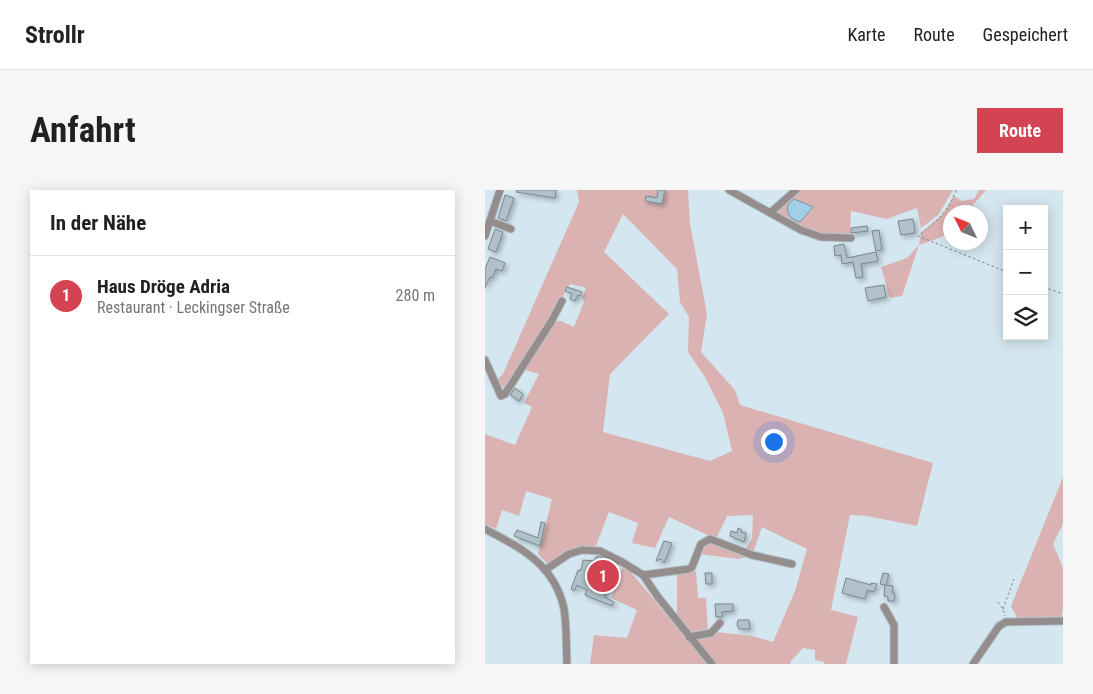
<!DOCTYPE html>
<html lang="de">
<head>
<meta charset="utf-8">
<style>
	body { margin:0; font-family:"Roboto Condensed",sans-serif; background:#f6f6f6; color:#202124 }
	.controls { position:absolute; right:15px; top:15px; display:grid; overflow:hidden; border-radius:0px; box-shadow:0 2px 12px #0003 }
	.controls button { width:45px; height:45px; display:grid; place-items:center; padding:0; border:0; border-bottom:1px solid #e0e0e0; background:#fff; color:#202124; font:25px sans-serif }
	.compass { position:absolute; left:458px; top:15px; width:45px; height:45px; border-radius:50%; background:#fff; box-shadow:0 2px 12px #0003; rotate:313deg }
	.you { position:absolute; left:288px; top:251px; width:18px; height:18px; margin:-12px; border:4px solid #fff; border-radius:50%; background:#1a73e8; box-shadow:0 0 0 8px #1a73e833 }
	.badge { display:grid; place-items:center; width:32px; height:32px; border-radius:50%; background:#d34352; color:#fff; font-size:16px; font-weight:700 }
	.pin { position:absolute; translate:-50% -50%; border:2px solid #fff; box-shadow:0 1px 5px #0006 }
	.list { margin:0; padding:0; list-style:none }
	h2 { display:flex; justify-content:space-between; align-items:center; height:65px; margin:0; padding:0 20px; font-size:21px }
	h2 small { font-size:16px; font-weight:400; color:#757577 }
	.list li { display:grid; grid-template-columns:32px 1fr auto; gap:15px; align-items:center; box-sizing:border-box; height:80px; padding:0 20px; border-top:1px solid #e0e0e0 }
	.list b { display:block; font-size:19px; white-space:nowrap }
	.list p { margin:0; font-size:16px; white-space:nowrap; color:#757577 }
	.list em { font-size:16px; font-style:normal; color:#757577 }
	.icon { flex:none; width:28px; height:28px; fill:none; stroke:currentColor; stroke-width:2; stroke-linecap:round; stroke-linejoin:round }
	.map { position:relative; flex:none; width:578px; height:474px; overflow:hidden; border-radius:0px }
	header { display:flex; align-items:center; gap:30px; box-sizing:border-box; height:70px; padding:0 25px; background:#fff; border-bottom:1px solid #e0e0e0 }
	header strong { font-size:24px }
	nav { display:flex; gap:28px; margin-inline-start:auto; font-size:18px }
	.intro { display:flex; align-items:center; justify-content:space-between; box-sizing:border-box; height:120px; padding:0 30px }
	h1 { margin:0; font-size:35px }
	.button { padding:12px 22px; border-radius:0px; background:#d34352; color:#fff; font-size:18px; font-weight:700 }
	main { display:flex; gap:30px; padding:0 30px }
	aside { flex:1; background:#fff; border-radius:0px; box-shadow:0 2px 12px #0003 }
	.map>svg:first-child { display:block }
	.green { fill:#dbb2b2; fill-rule:evenodd }
	.water { fill:#a0cfe7; stroke:#7396a7 }
	.building { fill:#b0c1ca; stroke:#76868f; filter:url(#shadow) }
	.lines { fill:none; stroke-linecap:round; stroke-linejoin:round }
	.minor-casing { stroke:#b4c4cc; stroke-width:9 }
	.path { stroke:#79858c; stroke-width:1; stroke-dasharray:2.5 2.5; stroke-linecap:butt }
	.minor { stroke:#958c8c; stroke-width:7 }
</style>
</head>
<body>
<header>
<strong>Strollr</strong>
<nav><a>Karte</a><a>Route</a><a>Gespeichert</a></nav>
</header>
<div class="intro"><h1>Anfahrt</h1><a class="button">Route</a></div>
<main>
<aside>
<h2>In der Nähe<small></small></h2>
<ul class="list">
<li><span class="badge">1</span><div><b>Haus Dröge Adria</b><p>Restaurant · Leckingser Straße</p></div><em>280 m</em></li>
</ul>
</aside>
<div class="map">
<svg width="578" height="474" viewBox="0 0 578 474">
	<defs>
		<filter id="shadow"><feDropShadow dx="2.5" dy="2.5" stdDeviation="2.5" flood-color="#0004"/></filter>
	</defs>
	<rect width="100%" height="100%" fill="#d4e6ef"/>
	<g class="green">
		<path d="M 92,0 L 203,0 L 205,34 L 222,124 L 216,162 L 250,200 L 255,215 L 448,273 L 432,336 L 382,326 L 365,325 L 346,420 L 373,427 L 361,474 L 339,474 L 339,472 L 330,470 L 330,460 L 318,458 L 306,471 L 305,474 L 231,474 L 192,426 L 192,382 L 211,381 L 213,408 L 221,408 L 223,441 L 267,446 L 288,452 L 310,401 L 322,359 L 277,337 L 267,366 L 253,369 L 214,364 L 217,355 L 227,352 L 257,364 L 267,349 L 268,325 L 242,326 L 231,349 L 184,327 L 170,358 L 147,353 L 153,333 L 124,322 L 111,356 C 92,357 79,363 63,374 L 53,364 L 67,309 L 41,301 L 34,326 L 17,320 L 11,339 L 0,334 L 0,244 L 30,255 L 47,217 L 39,213 L 54,184 L 37,179 L 21,198 L 17,197 L 13,189 L 18,184 L 94,12 ZM 138,24 L 192,79 L 195,112 L 204,127 L 203,162 L 220,187 L 238,223 L 247,261 L 225,271 L 118,242 L 125,184 L 184,124 L 119,62 ZM 86,94 L 98,97 L 101,99 L 97,107 L 99,112 L 89,137 L 76,131 L 68,131 L 82,97 Z"/>
		<polygon points="312,0 468,0 453,25 436,38 432,18 402,29 366,21 365,43 336,46 316,39 290,22"/>
		<polygon points="494,0 501,0 482,22 466,22 465,38 457,47 434,55 417,106 405,108 396,77 422,68 434,55 436,43 458,24 469,6 477,11 489,9"/>
		<polygon points="578,287 578,334 568,354 578,378 578,419 576,428 534,431 526,416"/>
		<polygon points="139,374 223,474 105,474 109,445 142,448 152,420 126,408"/>
	</g>
	<path class="water" d="M 309,9 L 328,17 L 315,32 L 306,28 C 301,20 301,15 309,9 Z"/>
	<g class="building">
		<polygon points="32,0 71,0 70,8 31,2"/>
		<polygon points="173,0 180,0 177,14 160,11 161,6 172,8"/>
		<polygon points="20,5 29,8 21,31 13,28"/>
		<polygon points="428,29 430,43 416,45 413,31"/>
		<polygon points="382,36 383,41 366,43 366,38"/>
		<polygon points="10,39 18,42 11,62 3,59"/>
		<polygon points="394,40 397,60 391,61 387,41"/>
		<polygon points="359,54 362,68 391,62 393,71 376,74 378,87 371,88 368,72 357,74 356,65 350,66 349,56"/>
		<polygon points="5,67 20,73 17,81 11,79 7,88 5,87 0,98 0,79"/>
		<polygon points="399,95 401,107 383,111 380,98"/>
		<polygon points="82,97 97,102 95,106 93,105 90,111 85,109 87,104 80,101"/>
		<polygon points="30,198 38,204 34,211 25,205"/>
		<polygon points="56,332 60,333 55,356 29,346 32,340 53,348"/>
		<polygon points="253,338 257,340 256,342 261,343 259,352 245,346 246,341 252,343"/>
		<polygon points="179,351 187,353 179,373 176,369 171,371"/>
		<polygon points="114,366 118,368 107,396 116,400 122,387 128,390 119,407 129,412 127,416 100,405 102,400 92,395 89,401 86,399 93,380 95,381 97,376 98,370 109,371 111,367"/>
		<polygon points="220,383 227,383 227,394 221,394"/>
		<polygon points="398,383 404,384 401,395 408,396 407,403 410,404 409,411 403,411 403,407 399,406 400,395 395,394"/>
		<polygon points="361,388 386,395 386,393 392,394 389,402 382,400 380,409 357,403"/>
		<polygon points="230,414 248,414 248,421 237,422 237,427 231,427"/>
		<polygon points="253,430 264,430 265,439 254,439 252,435"/>
	</g>
	<g class="lines">
		<defs>
			<g id="minor">
				<polyline points="244,0 316,40 336,47 366,48"/>
				<polyline points="285,23 311,0"/>
				<polyline points="5,31 26,39"/>
				<polyline points="0,46 15,0"/>
				<polyline points="0,170 16,206 20,204 66,132 77,111"/>
				<path d="M 0,339 C 36,358 70,375 79,419 C 82,437 81,456 82,474"/>
				<polyline points="60,380 84,364 97,360 115,361 137,372 158,385 173,407 227,474"/>
				<polyline points="158,385 204,379 207,377 216,354 225,349 267,365 307,374"/>
				<polyline points="399,417 409,435 409,474"/>
				<polyline points="204,447 226,443 235,433"/>
				<polyline points="488,474 514,436 521,432 578,431"/>
			</g>
		</defs>
		<use href="#minor" class="minor-casing"/>
		<g class="path">
			<path d="M 471,0 C 463,23 452,31 433,46 L 522,82"/>
			<polyline points="559,97 578,104"/>
			<polyline points="513,412 518,419 520,426"/>
			<polyline points="518,419 529,389"/>
		</g>
		<use href="#minor" class="minor"/>
	</g>
</svg>
<div class="controls">
<button>+</button>
<button>−</button>
<button><svg class="icon" aria-label="layers" viewBox="0 0 24 24"><path d="M12 4l9 5-9 5-9-5zM3 14l9 5 9-5"/></svg></button>
</div>
<svg class="compass" viewBox="-18 -18 36 36"><path d="M0-13l5 13h-10z" fill="#e53935"/><path d="M0 13l5-13h-10z" fill="#757577"/></svg>
<div class="you"></div>
<div class="pin badge" style="left:118px;top:386px">1</div>
</div>
</main>
</body>
</html>
